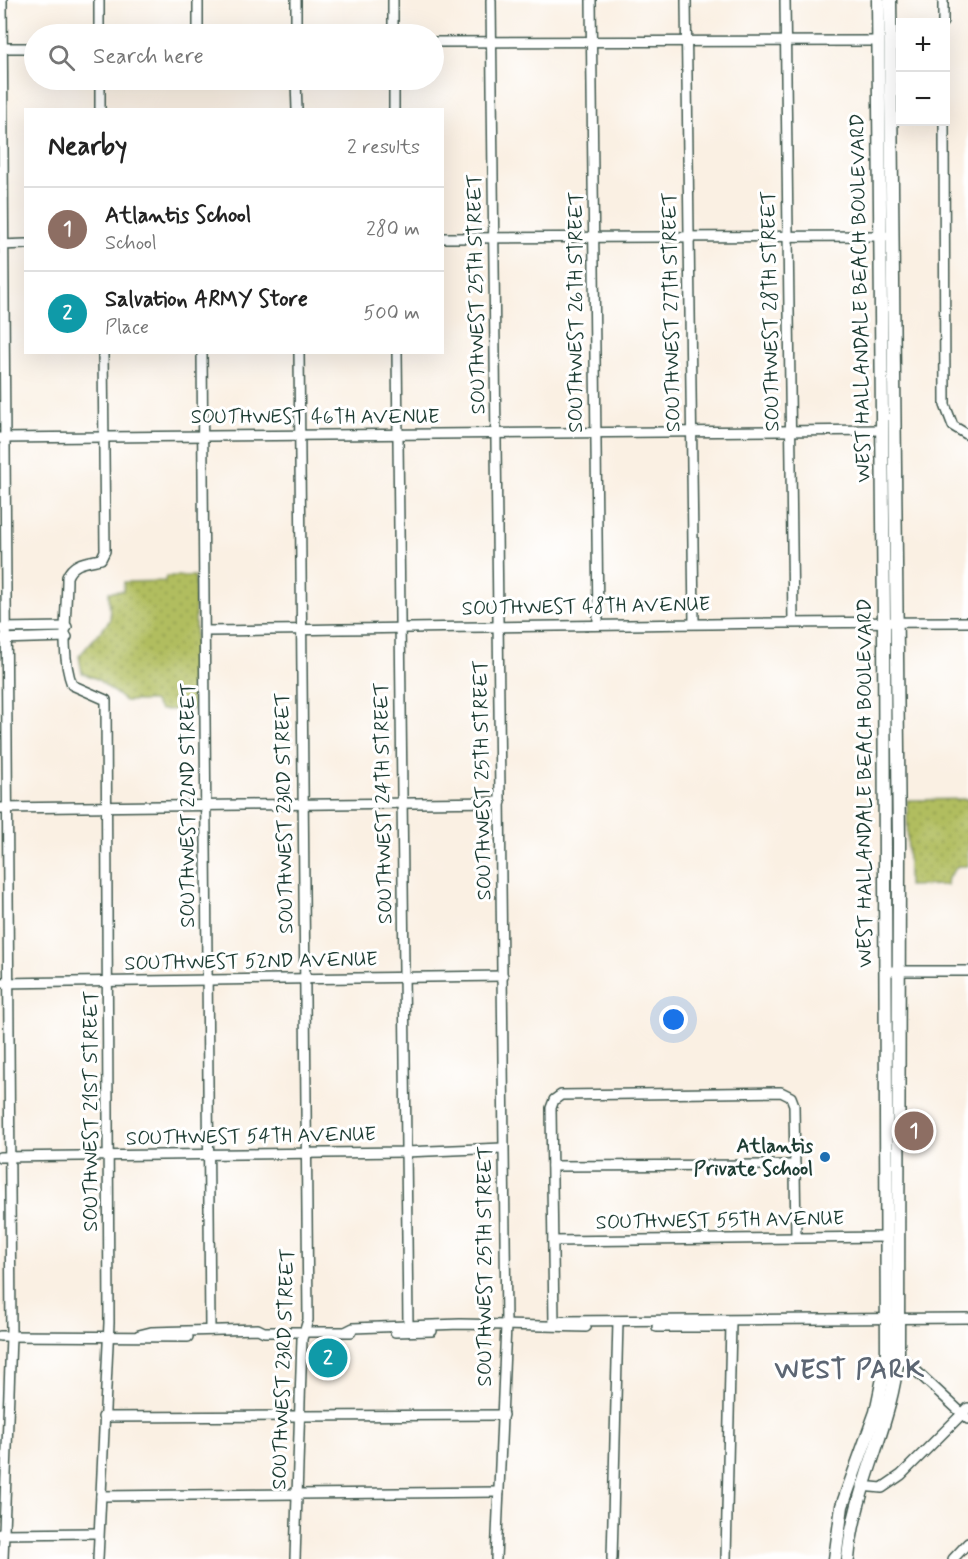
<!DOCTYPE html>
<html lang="en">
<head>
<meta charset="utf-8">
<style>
	body { margin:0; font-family:Mynerve,sans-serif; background:#f6f6f6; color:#222 }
	.controls { position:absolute; right:18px; top:18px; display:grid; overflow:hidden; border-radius:0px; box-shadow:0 6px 24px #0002 }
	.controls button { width:54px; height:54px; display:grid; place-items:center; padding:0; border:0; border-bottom:2px solid #e0e0e0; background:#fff; color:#222; font:30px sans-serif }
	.you { position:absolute; left:674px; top:1020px; width:21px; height:21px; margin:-15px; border:4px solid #fff; border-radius:50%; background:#1a73e8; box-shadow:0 0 0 9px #1a73e833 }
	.badge { display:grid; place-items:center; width:39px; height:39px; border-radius:50%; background:#1f6fb2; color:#fff; font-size:20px; font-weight:700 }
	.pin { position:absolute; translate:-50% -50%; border:3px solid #fff; box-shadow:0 2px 6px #0006 }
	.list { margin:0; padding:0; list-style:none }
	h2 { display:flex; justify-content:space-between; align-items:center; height:78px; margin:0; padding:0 24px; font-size:26px }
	h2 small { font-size:20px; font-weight:400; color:#767676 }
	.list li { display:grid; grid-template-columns:39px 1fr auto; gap:18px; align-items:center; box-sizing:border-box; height:84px; padding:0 24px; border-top:2px solid #e0e0e0 }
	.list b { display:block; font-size:22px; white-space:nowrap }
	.list p { margin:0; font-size:20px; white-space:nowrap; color:#767676 }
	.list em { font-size:20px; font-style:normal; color:#767676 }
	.icon { flex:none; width:33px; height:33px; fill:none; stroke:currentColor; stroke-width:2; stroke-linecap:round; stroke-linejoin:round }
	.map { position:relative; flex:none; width:968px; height:1559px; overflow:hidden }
	.search { position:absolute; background:#fff; box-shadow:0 6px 24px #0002; left:24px; top:24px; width:420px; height:66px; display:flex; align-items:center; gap:15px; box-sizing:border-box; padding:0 21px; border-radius:33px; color:#767676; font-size:22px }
	.panel { position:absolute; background:#fff; box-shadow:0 6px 24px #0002; left:24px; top:108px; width:420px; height:246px; border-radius:0px }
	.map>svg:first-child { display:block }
	.park { fill:url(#park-dots); stroke:#687d4a; stroke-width:1.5 }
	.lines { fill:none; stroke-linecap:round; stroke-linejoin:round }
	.minor-casing { stroke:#40584e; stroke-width:12 }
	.major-casing { stroke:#40584e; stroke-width:15 }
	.minor { stroke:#fff; stroke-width:9 }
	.major { stroke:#fff; stroke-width:12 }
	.poi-dot { fill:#1f6fb2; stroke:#fff; stroke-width:2 }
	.labels { text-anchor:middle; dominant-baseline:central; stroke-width:6; stroke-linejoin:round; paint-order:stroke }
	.street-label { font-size:20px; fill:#1f3d34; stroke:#fff }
	.poi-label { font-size:20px; font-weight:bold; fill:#1f3d34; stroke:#fff; text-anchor:end }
	.district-label { font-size:26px; font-weight:bold; letter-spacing:1.5px; fill:#5c6673; stroke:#fff }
</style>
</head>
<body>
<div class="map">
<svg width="968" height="1559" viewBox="0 0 968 1559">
	<defs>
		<pattern id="park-dots" width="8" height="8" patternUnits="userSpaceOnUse" patternTransform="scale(1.5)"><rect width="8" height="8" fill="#b1bd5f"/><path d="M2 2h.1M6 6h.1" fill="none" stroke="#8f9b4f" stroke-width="1.8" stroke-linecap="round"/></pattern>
	</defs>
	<rect width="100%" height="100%" fill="#fff"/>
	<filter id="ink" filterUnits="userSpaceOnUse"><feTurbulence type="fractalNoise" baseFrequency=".0167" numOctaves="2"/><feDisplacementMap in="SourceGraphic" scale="12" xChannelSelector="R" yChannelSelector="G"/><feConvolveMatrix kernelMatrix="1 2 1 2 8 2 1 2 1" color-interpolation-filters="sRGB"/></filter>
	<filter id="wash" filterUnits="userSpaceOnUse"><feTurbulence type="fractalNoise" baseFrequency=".008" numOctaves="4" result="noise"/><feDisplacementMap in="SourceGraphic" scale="24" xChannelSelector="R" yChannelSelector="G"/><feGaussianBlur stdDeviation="1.35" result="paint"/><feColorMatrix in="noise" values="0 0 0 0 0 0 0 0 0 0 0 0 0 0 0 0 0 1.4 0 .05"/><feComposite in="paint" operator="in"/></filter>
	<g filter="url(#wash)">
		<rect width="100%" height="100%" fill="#faf0e3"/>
		<g class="park">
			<polygon points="166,576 195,576 196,709 160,710 153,701 125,701 97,679 82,673 79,656 110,620 109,592 123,591 124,582 165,581"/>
			<polygon points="968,799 968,866 958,866 948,877 947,885 908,886 907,800"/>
		</g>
	</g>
	<g filter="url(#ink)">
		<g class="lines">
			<defs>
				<g id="minor">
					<polyline points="2,0 11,1336 3,1559"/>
					<polyline points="99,0 99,34"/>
					<polyline points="198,0 198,34"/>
					<polyline points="296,0 296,34"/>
					<polyline points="393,0 393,34"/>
					<polyline points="491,0 506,1325 496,1559"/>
					<polyline points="591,0 598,623"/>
					<polyline points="686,0 694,623"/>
					<polyline points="785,0 793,622"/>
					<polyline points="943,0 943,22"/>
					<polyline points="434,42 878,41"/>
					<polyline points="0,48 34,48"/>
					<polyline points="100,80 100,110"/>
					<polyline points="296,80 297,110"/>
					<polyline points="394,80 394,110"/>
					<polyline points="944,122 945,405 953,426 968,435"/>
					<polyline points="442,238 885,236"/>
					<polyline points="0,245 26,244"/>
					<polyline points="202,352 210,1330"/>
					<polyline points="397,352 408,1325"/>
					<polyline points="0,438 882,430"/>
					<polyline points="0,628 67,627"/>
					<path d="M 205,631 C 459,628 713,622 968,622"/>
					<polyline points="0,639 67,637"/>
					<polyline points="0,808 501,802"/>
					<polyline points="892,971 968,971"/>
					<polyline points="0,983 503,976"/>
					<polyline points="0,1157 405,1152 503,1148"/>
					<polyline points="552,1166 795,1165"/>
					<polyline points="553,1241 887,1237"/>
					<polyline points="554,1325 551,1108 554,1100 561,1095 781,1092 791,1097 794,1105 796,1237"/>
					<polyline points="554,1325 562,1321 968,1318"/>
					<polyline points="657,1327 722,1327 731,1322"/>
					<polyline points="347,1331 353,1328 460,1324 586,1327"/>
					<polyline points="395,1332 432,1331"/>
					<polyline points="139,1335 151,1332 258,1329 264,1332 351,1332"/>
					<polyline points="0,1336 188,1337"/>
					<polyline points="898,1354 968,1419"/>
					<polyline points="103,1417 503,1415"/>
					<polyline points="861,1486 882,1488 901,1475 968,1408"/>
					<polyline points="101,1496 499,1492"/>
					<polyline points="0,1534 98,1533"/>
					<path d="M 98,1559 L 109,1323 L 106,700 L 72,685 C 60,653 67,611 67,577 C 73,562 87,562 101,559 L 105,551 L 103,352"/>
					<polyline points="295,1559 302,1339 308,1320 299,352"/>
					<polyline points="612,1559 618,1321"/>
					<polyline points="726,1559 731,1322"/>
					<polyline points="953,1559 968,1543"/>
				</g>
				<g id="major">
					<polyline points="835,1559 842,1506 876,1412 887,1359 884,623 878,0"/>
					<path d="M 848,1559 C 854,1487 892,1426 898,1354 L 899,843 L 890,0"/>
				</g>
			</defs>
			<use href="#minor" class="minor-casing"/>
			<use href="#major" class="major-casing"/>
			<use href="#minor" class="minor"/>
			<use href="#major" class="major"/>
		</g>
	</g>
	<circle class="poi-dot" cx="825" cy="1157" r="6"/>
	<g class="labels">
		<g class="street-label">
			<text transform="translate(477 294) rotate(-91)">SOUTHWEST 25TH STREET</text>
			<text transform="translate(861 298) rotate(-91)">WEST HALLANDALE BEACH BOULEVARD</text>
			<text transform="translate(771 311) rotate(-91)">SOUTHWEST 28TH STREET</text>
			<text transform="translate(576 312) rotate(-90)">SOUTHWEST 26TH STREET</text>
			<text transform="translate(672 312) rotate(-91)">SOUTHWEST 27TH STREET</text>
			<text x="315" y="417">SOUTHWEST 46TH AVENUE</text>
			<text transform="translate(586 607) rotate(-1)">SOUTHWEST 48TH AVENUE</text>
			<text transform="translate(483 780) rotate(-91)">SOUTHWEST 25TH STREET</text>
			<text transform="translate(865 783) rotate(-90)">WEST HALLANDALE BEACH BOULEVARD</text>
			<text transform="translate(384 803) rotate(-91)">SOUTHWEST 24TH STREET</text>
			<text transform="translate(188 805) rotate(-90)">SOUTHWEST 22ND STREET</text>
			<text transform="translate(285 813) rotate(-91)">SOUTHWEST 23RD STREET</text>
			<text transform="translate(251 962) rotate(-1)">SOUTHWEST 52ND AVENUE</text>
			<text transform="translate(91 1111) rotate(-90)">SOUTHWEST 21ST STREET</text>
			<text transform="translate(251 1137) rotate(-1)">SOUTHWEST 54TH AVENUE</text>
			<text transform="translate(720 1221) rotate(-1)">SOUTHWEST 55TH AVENUE</text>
			<text transform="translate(485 1266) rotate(-90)">SOUTHWEST 25TH STREET</text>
			<text transform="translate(284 1369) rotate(-88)">SOUTHWEST 23RD STREET</text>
		</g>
		<g class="poi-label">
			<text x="813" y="1146">Atlantis<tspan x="813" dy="23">Private School</tspan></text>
		</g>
		<g class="district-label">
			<text x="850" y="1371">WEST PARK</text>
		</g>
	</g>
</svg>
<div class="controls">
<button>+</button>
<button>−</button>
</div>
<div class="you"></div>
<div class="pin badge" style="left:914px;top:1131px;background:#8d6e63">1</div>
<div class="pin badge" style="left:328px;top:1358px;background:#0f9aa8">2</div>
<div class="search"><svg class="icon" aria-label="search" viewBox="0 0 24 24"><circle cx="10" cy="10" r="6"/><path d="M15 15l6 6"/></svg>Search here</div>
<section class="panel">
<h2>Nearby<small>2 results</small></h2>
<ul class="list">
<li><span class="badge" style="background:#8d6e63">1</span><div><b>Atlantis School</b><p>School</p></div><em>280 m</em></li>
<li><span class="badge" style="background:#0f9aa8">2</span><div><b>Salvation ARMY Store</b><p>Place</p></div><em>500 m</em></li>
</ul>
</section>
</div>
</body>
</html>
